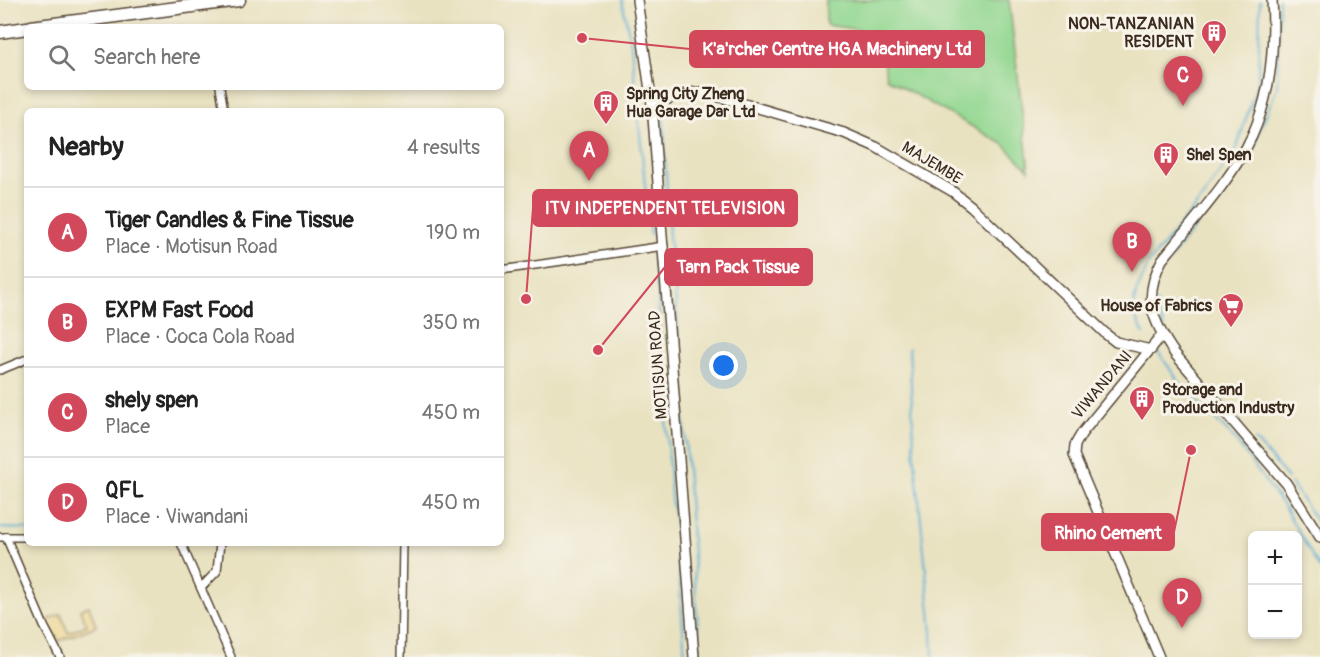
<!DOCTYPE html>
<html lang="en">
<head>
<meta charset="utf-8">
<style>
	body { margin:0; font-family:Pangolin,sans-serif; background:#f2f2f2; color:#222 }
	.controls { position:absolute; right:18px; bottom:18px; display:grid; overflow:hidden; border-radius:9px; box-shadow:0 3px 9px #0003 }
	.controls button { width:54px; height:54px; display:grid; place-items:center; padding:0; border:0; border-bottom:2px solid #e0e0e0; background:#fff; color:#222; font:30px sans-serif }
	.you { position:absolute; left:724px; top:366px; width:21px; height:21px; margin:-15px; border:4px solid #fff; border-radius:50%; background:#1a73e8; box-shadow:0 0 0 9px #1a73e833 }
	.badge { display:grid; place-items:center; width:39px; height:39px; border-radius:50%; background:#d1495b; color:#fff; font-size:20px; font-weight:700 }
	.pin { position:absolute; translate:-50% -50px; filter:drop-shadow(0 2px 3px #0008) }
	.pin::after { content:''; position:absolute; top:32px; width:21px; height:18px; background:inherit; clip-path:polygon(0 0,100% 0,50% 100%) }
	.list { margin:0; padding:0; list-style:none }
	h2 { display:flex; justify-content:space-between; align-items:center; height:78px; margin:0; padding:0 24px; font-size:26px }
	h2 small { font-size:20px; font-weight:400; color:#767676 }
	.list li { display:grid; grid-template-columns:39px 1fr auto; gap:18px; align-items:center; box-sizing:border-box; height:90px; padding:0 24px; border-top:2px solid #e0e0e0 }
	.list b { display:block; font-size:22px; white-space:nowrap }
	.list p { margin:0; font-size:20px; white-space:nowrap; color:#767676 }
	.list em { font-size:20px; font-style:normal; color:#767676 }
	.icon { flex:none; width:33px; height:33px; fill:none; stroke:currentColor; stroke-width:2; stroke-linecap:round; stroke-linejoin:round }
	.map { position:relative; flex:none; width:1320px; height:657px; overflow:hidden }
	.search { position:absolute; background:#fff; box-shadow:0 3px 9px #0003; left:24px; top:24px; width:480px; height:66px; display:flex; align-items:center; gap:15px; box-sizing:border-box; padding:0 21px; border-radius:9px; color:#767676; font-size:22px }
	.panel { position:absolute; background:#fff; box-shadow:0 3px 9px #0003; left:24px; top:108px; width:480px; height:438px; border-radius:9px }
	.map>svg:first-child { display:block }
	.green { fill:#92d790; stroke:#668057; stroke-width:1.5 }
	.sand { fill:#eeda9e; stroke:#94825e; stroke-width:1.5 }
	.lines { fill:none; stroke-linecap:round; stroke-linejoin:round }
	.stream { stroke:#55abd1; stroke-width:2 }
	.street-casing { stroke:#554636; stroke-width:10 }
	.secondary-casing { stroke:#554636; stroke-width:12 }
	.highway-casing { stroke:#554636; stroke-width:15 }
	.street { stroke:#fff; stroke-width:7 }
	.secondary { stroke:#fff; stroke-width:9 }
	.highway { stroke:#fff; stroke-width:12 }
	.labels { text-anchor:middle; dominant-baseline:central; stroke-width:6; stroke-linejoin:round; paint-order:stroke }
	.poi-label { font-size:16px; font-weight:bold; fill:#3b2a1e; stroke:#f7f3e8; text-anchor:start }
	.street-label { font-size:16px; fill:#3b2a1e; stroke:#f7f3e8 }
	.leader { fill:none; stroke:#d1495b; stroke-width:2 }
	.callout-dot { fill:#d1495b; stroke:#f7f3e8; stroke-width:2 }
	.callout { fill:#d1495b; stroke:#d1495b; stroke-width:2 }
	.callout-label { font-size:18px; text-anchor:middle; font-weight:bold; fill:#fff }
</style>
</head>
<body>
<div class="map">
<svg width="1320" height="657" viewBox="0 0 1320 657">
	<rect width="100%" height="100%" fill="#f7f3e8"/>
	<filter id="ink" filterUnits="userSpaceOnUse"><feTurbulence type="fractalNoise" baseFrequency=".0167" numOctaves="2"/><feDisplacementMap in="SourceGraphic" scale="12" xChannelSelector="R" yChannelSelector="G"/><feConvolveMatrix kernelMatrix="1 2 1 2 8 2 1 2 1" color-interpolation-filters="sRGB"/></filter>
	<filter id="wash" filterUnits="userSpaceOnUse"><feTurbulence type="fractalNoise" baseFrequency=".008" numOctaves="4" result="noise"/><feDisplacementMap in="SourceGraphic" scale="24" xChannelSelector="R" yChannelSelector="G"/><feGaussianBlur stdDeviation="1.35" result="paint"/><feColorMatrix in="noise" values="0 0 0 0 0 0 0 0 0 0 0 0 0 0 0 0 0 1.4 0 .05"/><feComposite in="paint" operator="in"/></filter>
	<g filter="url(#wash)">
		<rect width="100%" height="100%" fill="#e9e2c1"/>
		<polygon class="green" points="826,0 1009,0 1029,170 1003,144 886,78 881,33 826,25"/>
		<polygon class="sand" points="89,606 96,626 59,641 46,621 61,614 68,633 87,625 80,610"/>
		<g class="lines">
			<g class="stream">
				<polyline points="622,0 631,44 650,234"/>
				<polyline points="663,112 669,236 675,291 700,657"/>
				<polyline points="1205,214 1231,183 1251,151 1277,88 1279,0"/>
				<polyline points="653,258 658,295 671,499 675,519 685,657"/>
				<polyline points="1161,271 1198,223"/>
				<polyline points="1156,302 1164,328"/>
				<polyline points="1144,334 1134,314 1134,304 1136,293 1149,263 1204,196 1237,147 1258,80 1260,1"/>
				<polyline points="909,348 915,460 932,632 933,657"/>
				<polyline points="1158,352 1183,387 1234,438 1284,507 1320,569"/>
				<polyline points="1220,400 1241,423"/>
				<polyline points="1255,440 1288,478"/>
				<polyline points="1291,483 1320,526"/>
				<polyline points="0,528 27,529"/>
			</g>
		</g>
	</g>
	<g filter="url(#ink)">
		<g class="lines">
			<defs>
				<g id="street">
					<polyline points="220,87 224,111"/>
					<polyline points="501,270 664,246"/>
					<polyline points="0,370 27,359"/>
					<polyline points="0,537 27,537"/>
					<polyline points="6,537 44,626 60,657"/>
					<polyline points="181,543 231,657"/>
					<polyline points="201,588 217,571 220,543"/>
					<polyline points="401,657 403,543"/>
				</g>
				<g id="secondary">
					<polyline points="637,0 652,104 694,657"/>
					<path d="M 1272,0 C 1275,46 1271,94 1252,136 C 1232,180 1192,222 1162,260 C 1142,298 1152,321 1175,354 L 1286,483 L 1320,537"/>
					<polyline points="652,104 687,93 703,92 844,133 876,147 952,191 971,206 1107,335 1116,342 1151,350"/>
					<polyline points="1159,657 1074,455 1075,445 1082,433 1162,335"/>
				</g>
				<g id="highway">
					<polyline points="31,27 239,0"/>
					<polyline points="0,32 27,28"/>
				</g>
			</defs>
			<use href="#street" class="street-casing"/>
			<use href="#secondary" class="secondary-casing"/>
			<use href="#highway" class="highway-casing"/>
			<use href="#street" class="street"/>
			<use href="#secondary" class="secondary"/>
			<use href="#highway" class="highway"/>
		</g>
	</g>
	<defs>
		<symbol id="building-pin" viewBox="-11 -11 22 30"><path d="M0 17L-7.5 6A9.5 9.5 0 1 1 7.5 6Z" fill="#d1495b" stroke="#f7f3e8"/><path d="M-4-6H4V6H1V3H-1V6H-4ZM-2.5-4.3h1.7v1.8h-1.7ZM.8-4.3h1.7v1.8H.8ZM-2.5-1h1.7V.8h-1.7ZM.8-1h1.7V.8H.8Z" fill="#fff"/></symbol>
		<symbol id="supermarket-pin" viewBox="-11 -11 22 30"><path d="M0 17L-7.5 6A9.5 9.5 0 1 1 7.5 6Z" fill="#d1495b" stroke="#f7f3e8"/><path d="M-6-5.5h2.5l.6 2H6L4.5 2H-2.5L-4.4-4H-6ZM-1.5 3.2a1.3 1.3 0 1 0 .1 0ZM3 3.2a1.3 1.3 0 1 0 .1 0Z" fill="#fff"/></symbol>
	</defs>
	<g fill-rule="evenodd">
		<use href="#building-pin" x="1199" y="18" width="30" height="40"/>
		<use href="#building-pin" x="591" y="88" width="30" height="40"/>
		<use href="#building-pin" x="1151" y="140" width="30" height="40"/>
		<use href="#supermarket-pin" x="1216" y="291" width="30" height="40"/>
		<use href="#building-pin" x="1127" y="384" width="30" height="40"/>
	</g>
	<g class="labels">
		<g class="poi-label">
			<text x="1194" y="24" text-anchor="end">NON-TANZANIAN<tspan x="1194" dy="18">RESIDENT</tspan></text>
			<text x="626" y="94">Spring City Zheng<tspan x="626" dy="18">Hua Garage Dar Ltd</tspan></text>
			<text x="1186" y="155">Shel Spen</text>
			<text x="1212" y="306" text-anchor="end">House of Fabrics</text>
			<text x="1162" y="390">Storage and<tspan x="1162" dy="18">Production Industry</tspan></text>
		</g>
		<g class="street-label">
			<text transform="translate(932 163) rotate(31)">MAJEMBE</text>
			<text transform="translate(658 365) rotate(-94)">MOTISUN ROAD</text>
			<text transform="translate(1102 385) rotate(-50)">VIWANDANI</text>
		</g>
	</g>
	<path class="leader" d="M582 38L690 49M526 299L533 208M598 350L665 267M1191 450L1174 532"/>
	<g class="callout-dot">
		<circle cx="582" cy="38" r="6"/>
		<circle cx="526" cy="299" r="6"/>
		<circle cx="598" cy="350" r="6"/>
		<circle cx="1191" cy="450" r="6"/>
	</g>
	<g class="callout">
		<rect x="690" y="31" width="294" height="36" rx="6"/>
		<rect x="533" y="190" width="264" height="36" rx="6"/>
		<rect x="665" y="249" width="147" height="36" rx="6"/>
		<rect x="1042" y="514" width="132" height="36" rx="6"/>
	</g>
	<g class="callout-label">
		<text x="837" y="55">K'a'rcher Centre HGA Machinery Ltd</text>
		<text x="665" y="214">ITV INDEPENDENT TELEVISION</text>
		<text x="738" y="273">Tarn Pack Tissue</text>
		<text x="1108" y="539">Rhino Cement</text>
	</g>
</svg>
<div class="controls">
<button>+</button>
<button>−</button>
</div>
<div class="you"></div>
<div class="pin badge" style="left:589px;top:181px">A</div>
<div class="pin badge" style="left:1132px;top:272px">B</div>
<div class="pin badge" style="left:1183px;top:106px">C</div>
<div class="pin badge" style="left:1182px;top:628px">D</div>
<div class="search"><svg class="icon" aria-label="search" viewBox="0 0 24 24"><circle cx="10" cy="10" r="6"/><path d="M15 15l6 6"/></svg>Search here</div>
<section class="panel">
<h2>Nearby<small>4 results</small></h2>
<ul class="list">
<li><span class="badge">A</span><div><b>Tiger Candles &amp; Fine Tissue</b><p>Place · Motisun Road</p></div><em>190 m</em></li>
<li><span class="badge">B</span><div><b>EXPM Fast Food</b><p>Place · Coca Cola Road</p></div><em>350 m</em></li>
<li><span class="badge">C</span><div><b>shely spen</b><p>Place</p></div><em>450 m</em></li>
<li><span class="badge">D</span><div><b>QFL</b><p>Place · Viwandani</p></div><em>450 m</em></li>
</ul>
</section>
</div>
</body>
</html>
